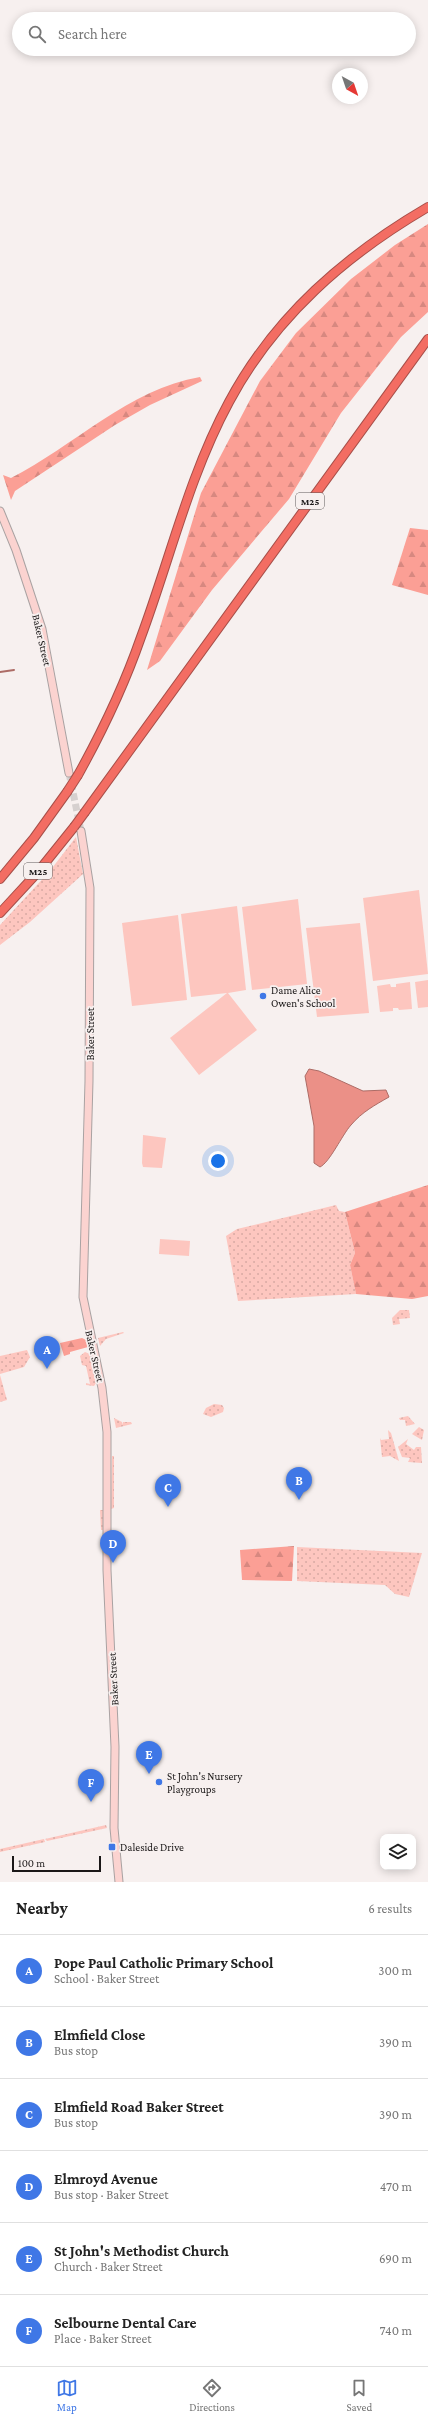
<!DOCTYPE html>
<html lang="en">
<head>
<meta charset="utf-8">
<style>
	body { margin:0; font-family:"Crimson Pro",serif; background:#f6f6f6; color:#222 }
	.controls { position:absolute; right:12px; bottom:12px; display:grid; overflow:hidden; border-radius:8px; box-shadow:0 2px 10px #0003 }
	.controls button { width:36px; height:36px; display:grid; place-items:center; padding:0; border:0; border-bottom:1px solid #e0e0e0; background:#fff; color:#222; font:20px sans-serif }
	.compass { position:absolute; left:332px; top:68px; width:36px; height:36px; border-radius:50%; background:#fff; box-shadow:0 2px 10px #0003; rotate:140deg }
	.scale { position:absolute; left:12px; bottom:10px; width:89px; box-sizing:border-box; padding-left:4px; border:2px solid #1b1818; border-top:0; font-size:11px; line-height:14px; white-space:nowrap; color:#1b1818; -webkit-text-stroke:3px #f7f0ef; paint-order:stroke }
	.you { position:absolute; left:218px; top:1161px; width:14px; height:14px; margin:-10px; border:3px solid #fff; border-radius:50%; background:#1a73e8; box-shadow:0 0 0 6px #1a73e833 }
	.badge { display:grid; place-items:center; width:26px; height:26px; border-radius:50%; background:#3f77e6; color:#fff; font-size:13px; font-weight:700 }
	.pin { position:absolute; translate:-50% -33px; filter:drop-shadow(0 1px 2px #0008) }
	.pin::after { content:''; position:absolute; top:21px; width:14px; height:12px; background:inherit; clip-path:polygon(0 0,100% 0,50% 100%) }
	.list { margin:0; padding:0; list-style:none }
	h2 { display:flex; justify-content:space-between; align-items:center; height:52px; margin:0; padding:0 16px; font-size:17px }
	h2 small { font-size:13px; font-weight:400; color:#767676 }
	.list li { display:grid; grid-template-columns:26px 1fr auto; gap:12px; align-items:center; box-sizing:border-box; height:72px; padding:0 16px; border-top:1px solid #e0e0e0 }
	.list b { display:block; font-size:15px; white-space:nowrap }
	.list p { margin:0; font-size:13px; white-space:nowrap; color:#767676 }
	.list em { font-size:13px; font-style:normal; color:#767676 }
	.icon { flex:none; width:22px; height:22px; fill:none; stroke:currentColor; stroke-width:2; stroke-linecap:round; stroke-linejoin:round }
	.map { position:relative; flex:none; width:428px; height:1882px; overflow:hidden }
	.search { position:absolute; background:#fff; box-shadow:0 2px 10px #0003; left:12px; right:12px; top:12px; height:44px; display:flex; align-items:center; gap:10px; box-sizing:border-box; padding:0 14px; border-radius:22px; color:#767676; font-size:15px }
	.sheet { height:484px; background:#fff }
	nav { display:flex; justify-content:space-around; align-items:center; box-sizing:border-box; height:56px; border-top:1px solid #e0e0e0; background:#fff; font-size:11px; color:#767676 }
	nav a { display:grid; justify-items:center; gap:2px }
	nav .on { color:#3f77e6 }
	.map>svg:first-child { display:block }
	.grass { fill:url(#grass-dots) }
	.forest { fill:url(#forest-firs) }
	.pitch { fill:#fdc6bf }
	.water { fill:#eb9087; stroke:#ad6c66 }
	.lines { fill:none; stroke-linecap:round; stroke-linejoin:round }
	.stream { stroke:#ad6c66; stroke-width:2 }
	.secondary-tunnel { stroke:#d6d0cf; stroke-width:7; stroke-dasharray:7 3.5; stroke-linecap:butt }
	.secondary-casing { stroke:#a9a2a2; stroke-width:9 }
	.highway-casing { stroke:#a74f49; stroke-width:10 }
	.secondary { stroke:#fbd3d0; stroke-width:7 }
	.highway { stroke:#f36d63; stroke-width:8 }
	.highway-bridge-casing { stroke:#a74f49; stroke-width:10; stroke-linecap:butt }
	.highway-bridge { stroke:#f36d63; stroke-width:8 }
	.poi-dot { fill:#3f77e6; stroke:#f7f0ef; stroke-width:1.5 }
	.labels { text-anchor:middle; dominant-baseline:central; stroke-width:3.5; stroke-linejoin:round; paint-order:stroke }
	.shield { fill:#f7f0ef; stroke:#5d5958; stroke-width:1 }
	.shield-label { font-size:10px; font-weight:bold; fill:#1b1818 }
	.street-label { font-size:11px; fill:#1b1818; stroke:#f7f0ef }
	.poi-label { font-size:11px; fill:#1b1818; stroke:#f7f0ef; text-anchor:start }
</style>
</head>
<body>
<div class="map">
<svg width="428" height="1882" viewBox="0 0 428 1882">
	<defs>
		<pattern id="grass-dots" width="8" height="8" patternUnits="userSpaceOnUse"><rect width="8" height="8" fill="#fdc6bf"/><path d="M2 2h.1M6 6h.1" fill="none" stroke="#d8a9a3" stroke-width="1.8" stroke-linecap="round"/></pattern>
		<pattern id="forest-firs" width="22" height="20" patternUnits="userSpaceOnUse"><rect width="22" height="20" fill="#fb9f95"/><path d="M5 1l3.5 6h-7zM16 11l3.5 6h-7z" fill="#d78880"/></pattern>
	</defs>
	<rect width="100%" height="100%" fill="#f7f0ef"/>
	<g class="grass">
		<polygon points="76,837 83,874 30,922 0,945 0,925 49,872"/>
		<polygon points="336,1205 339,1211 345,1212 355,1253 350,1265 356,1294 238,1301 226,1236 237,1229"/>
		<polygon points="400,1310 409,1310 410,1318 399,1319 400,1324 393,1325 392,1318"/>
		<polygon points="123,1332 124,1333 106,1339 100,1346 98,1338"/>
		<polygon points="27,1350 30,1357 24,1367 0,1374 0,1356"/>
		<polygon points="85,1352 90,1354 96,1383 94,1386 86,1385 86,1383 90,1384 86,1366 82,1365 80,1356"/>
		<polygon points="0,1375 7,1400 0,1402"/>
		<polygon points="214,1404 222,1405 224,1408 223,1412 211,1417 203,1414 206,1408"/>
		<polygon points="408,1416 415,1424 406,1426 405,1420 400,1420 399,1418"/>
		<polygon points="114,1418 122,1422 122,1425 123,1422 131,1422 132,1424 116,1428"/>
		<polygon points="419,1427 424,1430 422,1440 412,1434"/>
		<polygon points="388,1430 391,1433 399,1461 390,1456 382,1457 380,1438 381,1440 389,1439"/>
		<polygon points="408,1439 406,1444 414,1450 416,1447 421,1447 422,1463 408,1462 410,1458 402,1457 398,1447"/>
		<polygon points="112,1456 114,1456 114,1508 111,1509"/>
		<polygon points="100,1510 103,1510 103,1530 101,1530"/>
		<polygon points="297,1547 422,1553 409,1597 395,1594 385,1585 297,1581"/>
		<polygon points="106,1825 107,1828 47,1841 45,1839"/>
		<polygon points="44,1839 45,1842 0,1852 0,1849"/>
	</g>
	<g class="forest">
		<polygon points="428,224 428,312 401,337 341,413 289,499 212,590 160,661 147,670 201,493 260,381 296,333 351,279 395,245"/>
		<path d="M 200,377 L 202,381 L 150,405 L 115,425 L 15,491 L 11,500 L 3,475 L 11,478 C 74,446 129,389 200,377 Z"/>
		<polygon points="410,528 428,530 428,595 392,585"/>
		<polygon points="428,1185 428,1296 412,1299 356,1294 350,1265 355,1253 345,1212"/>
		<polygon points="82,1338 86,1340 88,1347 70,1352 70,1354 64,1356 60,1343"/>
		<polygon points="294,1546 292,1581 242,1580 240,1550"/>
	</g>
	<g class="pitch">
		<polygon points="419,890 428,974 373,981 363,898"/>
		<polygon points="298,899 307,984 252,990 242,907"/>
		<polygon points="237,906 246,990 228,993 257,1030 199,1075 170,1038 227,993 191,997 181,914"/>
		<polygon points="178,915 187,1000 132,1006 122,923"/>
		<polygon points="360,923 369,1013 317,1017 306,928"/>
		<polygon points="428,980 428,1007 418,1008 415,982"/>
		<polygon points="410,982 412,1009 399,1010 398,1008 393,1008 393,1011 380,1012 377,986 390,984 391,987 396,987 396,984"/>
		<polygon points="143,1135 166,1138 162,1168 143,1167 142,1163"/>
		<polygon points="160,1239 190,1241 189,1256 159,1254"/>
	</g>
	<path class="water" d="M 309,1069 L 319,1071 L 363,1091 L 386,1090 L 389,1097 C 375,1105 362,1112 351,1125 C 342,1135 330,1162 320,1167 L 314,1163 L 314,1126 L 305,1076 Z"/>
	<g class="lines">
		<polyline class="stream" points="0,672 14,670"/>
		<polyline class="secondary-tunnel" points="69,773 81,831"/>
		<defs>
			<g id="secondary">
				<polyline points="0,511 16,550 42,629 69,773"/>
				<polyline points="81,831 90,888 89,1081 83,1297 102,1388 107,1432 107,1570 115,1747 114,1828 119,1882"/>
			</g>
			<g id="highway">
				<path d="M 78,775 C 103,730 124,686 141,637 C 170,559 189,476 229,402 C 275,316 346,255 428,207"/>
				<polyline points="85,812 428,339"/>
				<polyline points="0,879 34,838 67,792"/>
				<polyline points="0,913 37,873 74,827"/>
			</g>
		</defs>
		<use href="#secondary" class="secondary-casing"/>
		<use href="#highway" class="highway-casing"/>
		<use href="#secondary" class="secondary"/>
		<use href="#highway" class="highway"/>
		<defs>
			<g id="highway-bridge">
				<polyline points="67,792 78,775"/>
				<polyline points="74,827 85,812"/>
			</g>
		</defs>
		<use href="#highway-bridge" class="highway-bridge-casing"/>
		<use href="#highway-bridge" class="highway-bridge"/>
	</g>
	<g class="poi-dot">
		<circle cx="263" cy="996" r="4"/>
		<circle cx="159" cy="1782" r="4"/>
		<rect x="108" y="1843" width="8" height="8" rx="2"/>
	</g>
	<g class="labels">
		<g class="shield">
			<rect x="296" y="493" width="28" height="16" rx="3"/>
			<rect x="24" y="863" width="28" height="16" rx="3"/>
		</g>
		<g class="shield-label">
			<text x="310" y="501">M25</text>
			<text x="38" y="871">M25</text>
		</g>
		<g class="street-label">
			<text transform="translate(42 640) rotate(77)">Baker Street</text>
			<text transform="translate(90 1034) rotate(-90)">Baker Street</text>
			<text transform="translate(95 1356) rotate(77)">Baker Street</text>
			<text transform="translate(113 1679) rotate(-93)">Baker Street</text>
		</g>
		<g class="poi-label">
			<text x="271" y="990">Dame Alice<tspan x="271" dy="13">Owen's School</tspan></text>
			<text x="167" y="1776">St John's Nursery<tspan x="167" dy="13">Playgroups</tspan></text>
			<text x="120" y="1847">Daleside Drive</text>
		</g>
	</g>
</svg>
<div class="controls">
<button><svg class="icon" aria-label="layers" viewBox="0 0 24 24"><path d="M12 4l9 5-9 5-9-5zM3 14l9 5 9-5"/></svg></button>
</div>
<svg class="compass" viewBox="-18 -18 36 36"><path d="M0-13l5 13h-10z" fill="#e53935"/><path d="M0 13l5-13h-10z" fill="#767676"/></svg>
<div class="scale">100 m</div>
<div class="you"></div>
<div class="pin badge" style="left:47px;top:1369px">A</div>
<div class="pin badge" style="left:299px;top:1500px">B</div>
<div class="pin badge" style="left:168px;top:1507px">C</div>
<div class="pin badge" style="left:113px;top:1563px">D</div>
<div class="pin badge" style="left:149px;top:1774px">E</div>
<div class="pin badge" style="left:91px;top:1802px">F</div>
<div class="search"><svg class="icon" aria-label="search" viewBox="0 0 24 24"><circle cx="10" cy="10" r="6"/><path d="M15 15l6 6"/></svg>Search here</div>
</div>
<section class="sheet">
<h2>Nearby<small>6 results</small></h2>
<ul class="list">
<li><span class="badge">A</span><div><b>Pope Paul Catholic Primary School</b><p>School · Baker Street</p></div><em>300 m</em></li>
<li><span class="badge">B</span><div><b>Elmfield Close</b><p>Bus stop</p></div><em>390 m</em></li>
<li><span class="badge">C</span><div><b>Elmfield Road Baker Street</b><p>Bus stop</p></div><em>390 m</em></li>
<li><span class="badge">D</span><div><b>Elmroyd Avenue</b><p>Bus stop · Baker Street</p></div><em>470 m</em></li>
<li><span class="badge">E</span><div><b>St John's Methodist Church</b><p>Church · Baker Street</p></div><em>690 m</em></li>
<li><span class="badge">F</span><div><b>Selbourne Dental Care</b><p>Place · Baker Street</p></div><em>740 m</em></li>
</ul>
</section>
<nav>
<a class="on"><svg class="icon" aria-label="map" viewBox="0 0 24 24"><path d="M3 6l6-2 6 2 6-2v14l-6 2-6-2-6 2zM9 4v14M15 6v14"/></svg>Map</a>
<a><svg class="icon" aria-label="directions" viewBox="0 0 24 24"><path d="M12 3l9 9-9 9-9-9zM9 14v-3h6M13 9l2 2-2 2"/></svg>Directions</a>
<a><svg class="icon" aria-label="saved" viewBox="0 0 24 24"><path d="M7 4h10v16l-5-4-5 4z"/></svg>Saved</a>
</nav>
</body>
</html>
